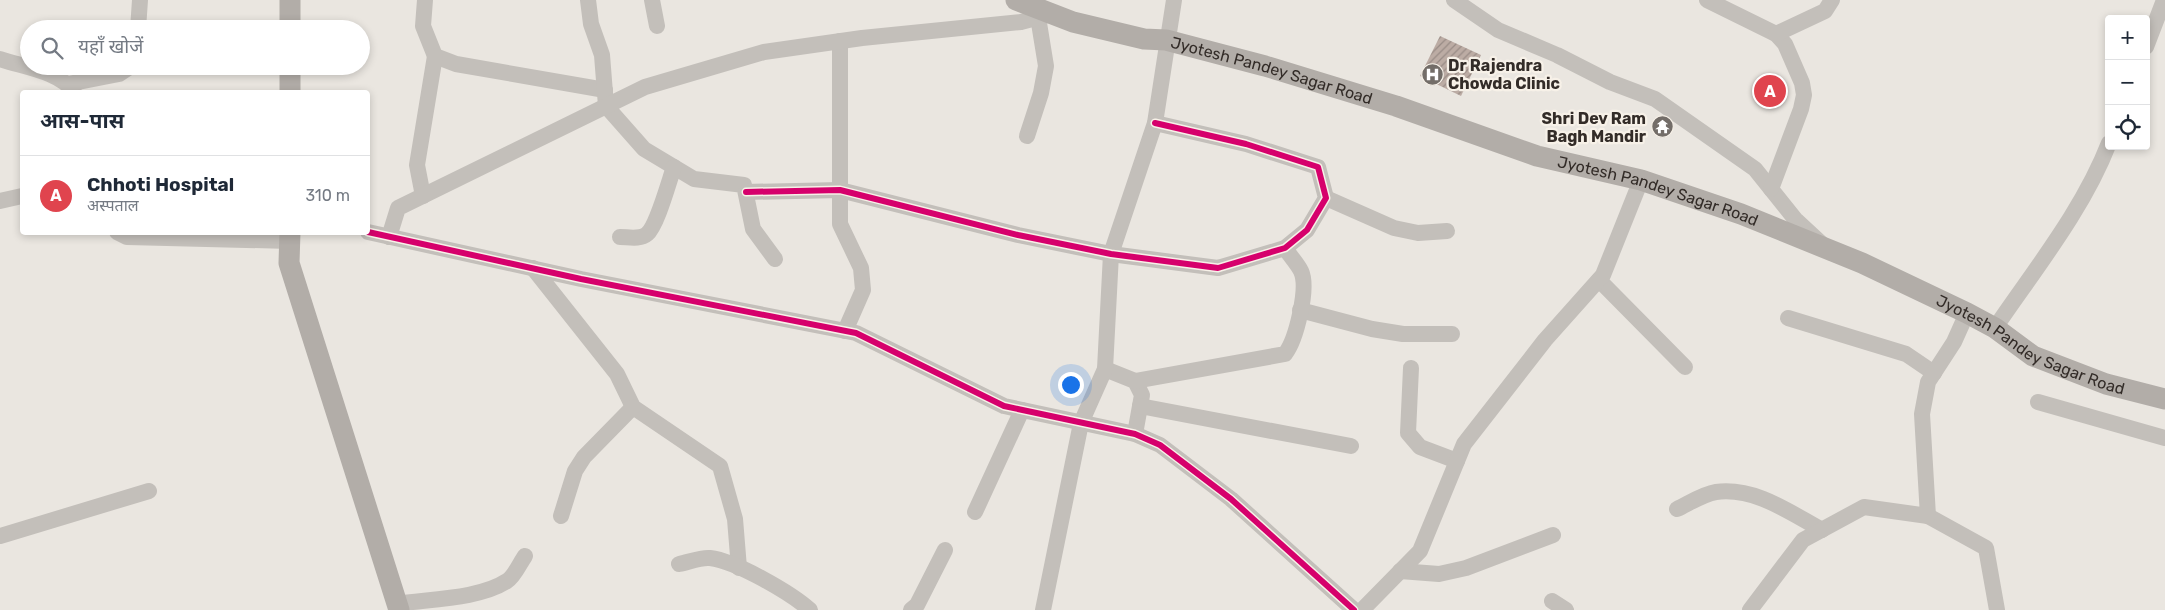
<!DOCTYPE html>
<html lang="hi">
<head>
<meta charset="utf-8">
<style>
	body { margin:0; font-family:Rubik,"Noto Sans Devanagari",sans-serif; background:#f2f2f3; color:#1f2937 }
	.controls { position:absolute; right:15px; top:15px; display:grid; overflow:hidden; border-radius:5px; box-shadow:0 2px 8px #0003 }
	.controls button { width:45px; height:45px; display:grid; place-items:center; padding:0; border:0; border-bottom:1px solid #e0e1e3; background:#fff; color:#1f2937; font:25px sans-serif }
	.you { position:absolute; left:1070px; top:384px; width:18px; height:18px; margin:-12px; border:4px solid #fff; border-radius:50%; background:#1a73e8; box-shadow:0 0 0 8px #1a73e833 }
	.badge { display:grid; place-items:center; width:32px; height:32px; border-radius:50%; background:#b45309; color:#fff; font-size:16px; font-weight:700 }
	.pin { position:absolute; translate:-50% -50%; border:2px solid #fff; box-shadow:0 1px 5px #0006 }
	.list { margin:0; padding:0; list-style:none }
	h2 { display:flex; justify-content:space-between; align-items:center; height:65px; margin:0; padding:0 20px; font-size:21px }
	h2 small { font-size:16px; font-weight:400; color:#747a83 }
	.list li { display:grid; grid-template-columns:32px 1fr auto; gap:15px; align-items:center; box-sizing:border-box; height:80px; padding:0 20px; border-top:1px solid #e0e1e3 }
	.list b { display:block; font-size:19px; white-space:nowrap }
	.list p { margin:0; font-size:16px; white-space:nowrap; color:#747a83 }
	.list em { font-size:16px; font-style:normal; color:#747a83 }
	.icon { flex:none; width:28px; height:28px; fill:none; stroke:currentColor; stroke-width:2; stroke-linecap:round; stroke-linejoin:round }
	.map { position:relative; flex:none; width:2165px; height:610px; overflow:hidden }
	.search { position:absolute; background:#fff; box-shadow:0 2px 8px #0003; left:20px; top:20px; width:350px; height:55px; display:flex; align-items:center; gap:12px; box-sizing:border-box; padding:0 18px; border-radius:28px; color:#747a83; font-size:19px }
	.panel { position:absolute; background:#fff; box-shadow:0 2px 8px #0003; left:20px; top:90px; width:350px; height:145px; border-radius:5px }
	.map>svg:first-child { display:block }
	.building { fill:url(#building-hatch) }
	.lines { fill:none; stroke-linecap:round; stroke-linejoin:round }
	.minor { stroke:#c3bfba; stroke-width:16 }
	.major { stroke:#b2ada8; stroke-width:21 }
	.cycleway-casing { stroke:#f7f1e8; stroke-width:9 }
	.cycleway { stroke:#d6006c; stroke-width:6 }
	.labels { text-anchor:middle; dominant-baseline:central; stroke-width:4.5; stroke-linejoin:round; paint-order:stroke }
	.poi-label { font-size:16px; font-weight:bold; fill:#332c28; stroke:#f7f1e8; text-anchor:start }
	.street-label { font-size:16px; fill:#332c28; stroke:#f7f1e8 }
</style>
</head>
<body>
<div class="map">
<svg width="2165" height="610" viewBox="0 0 2165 610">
	<defs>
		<pattern id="building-hatch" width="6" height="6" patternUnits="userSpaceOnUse" patternTransform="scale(1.25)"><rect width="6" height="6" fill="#bcaca4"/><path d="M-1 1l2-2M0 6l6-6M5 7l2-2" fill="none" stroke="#998c86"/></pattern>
	</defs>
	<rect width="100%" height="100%" fill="#eae6e0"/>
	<polygon class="building" points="1440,36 1481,55 1461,96 1420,76"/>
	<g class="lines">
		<g class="minor">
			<polyline points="425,0 423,26 435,56 456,64 605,90"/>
			<polyline points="588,0 591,24 602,55 606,106 644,149 694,179 744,185 753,229 775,259"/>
			<polyline points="652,0 657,26"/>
			<polyline points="1454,0 1498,30 1557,55 1610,82 1655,99 1755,169 1795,219 1822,244"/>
			<polyline points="1707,0 1776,34 1785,44 1802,83 1804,95 1801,109 1771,189"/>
			<polyline points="138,29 140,0"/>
			<polyline points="1776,34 1825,11 1832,0"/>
			<polyline points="840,41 840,224 861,268 863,290 845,331"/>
			<polyline points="2146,47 2164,0"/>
			<path d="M 0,59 C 23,67 59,71 74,92"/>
			<polyline points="68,84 119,74 131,66"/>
			<polyline points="1027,136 1041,93 1046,66 1038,17"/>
			<polyline points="746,192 840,190 1018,235 1111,254 1218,268 1285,248 1307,230 1326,198 1318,167 1246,144 1155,123"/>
			<polyline points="423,196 417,165 435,56"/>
			<polyline points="1326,198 1394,228 1418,233 1447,231"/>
			<polyline points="0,201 22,196"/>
			<polyline points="117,232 127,237 290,241"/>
			<polyline points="368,232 581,279 856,333 1004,406 1135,434 1160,445 1231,499 1354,610"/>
			<polyline points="389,237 398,208 645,87 764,52 862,38 1021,22 1051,14"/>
			<path d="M 620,237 C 628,237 640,240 647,234 C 657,226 669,181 674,167"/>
			<polyline points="533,268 617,374 633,407 720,466 735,519 739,568"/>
			<polyline points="1599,280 1685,367"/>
			<polyline points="1300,310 1372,329 1403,334 1452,334"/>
			<polyline points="1788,318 1906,354 1934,373"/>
			<path d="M 1995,328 C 2035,269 2083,210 2109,143"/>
			<polyline points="1411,368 1408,433 1420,447 1457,461"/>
			<polyline points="1105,369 1135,381 1142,395 1135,434"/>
			<path d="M 1135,381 L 1285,354 C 1296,340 1309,288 1301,271 C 1297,263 1290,256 1285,248"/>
			<polyline points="2038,402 2165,438"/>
			<polyline points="1140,406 1351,446"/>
			<path d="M 1677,509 C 1688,504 1703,494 1716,492 C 1755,487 1789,512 1822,530"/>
			<polyline points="975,512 1022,410"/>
			<polyline points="561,516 575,471 584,457 633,407"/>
			<polyline points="1928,516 1986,548 1997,610"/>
			<polyline points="0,536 149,491"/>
			<path d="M 679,564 C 689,562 701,557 710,558 C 736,561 791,593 810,610"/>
			<polyline points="1400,571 1439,574 1466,568 1553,535"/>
			<polyline points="1552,601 1566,610"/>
			<path d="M 397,604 C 429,599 480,599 507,581 C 514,577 520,563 525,556"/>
			<polyline points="911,610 917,605 945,550"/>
			<polyline points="1043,610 1081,423 1105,369 1111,254 1155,123 1174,0"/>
			<polyline points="1362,610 1420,551 1464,444 1545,340 1603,275 1641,180"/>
			<polyline points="1750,610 1803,540 1864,507 1928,516 1922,414 1928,382 1954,342 1967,313"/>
		</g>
		<g class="major">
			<polyline points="290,0 290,29"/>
			<path id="s1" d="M 1016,0 L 1073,22 L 1144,39 L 1166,40 L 1265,66 L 1396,106 L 1537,156 L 1641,180 L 1741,214 L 1862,263 L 1967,313 L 1995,328 L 2033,356 L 2106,384 L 2165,399"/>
			<polyline points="290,66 290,92"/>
			<polyline points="290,232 289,263 399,610"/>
		</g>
		<defs>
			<g id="cycleway">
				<polyline points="746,192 840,190 1018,235 1111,254 1218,268 1285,248 1307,230 1326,198 1318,167 1246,144 1155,123"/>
				<polyline points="368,232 581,279 856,333 1004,406 1135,434 1160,445 1231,499 1354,610"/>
			</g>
		</defs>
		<use href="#cycleway" class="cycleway-casing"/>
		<use href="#cycleway" class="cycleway"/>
	</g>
	<defs>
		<symbol id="hospital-disc" viewBox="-11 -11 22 22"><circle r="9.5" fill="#736d68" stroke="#f7f1e8"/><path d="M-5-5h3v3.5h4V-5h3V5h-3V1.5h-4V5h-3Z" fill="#fff"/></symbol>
		<symbol id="temple-disc" viewBox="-11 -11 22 22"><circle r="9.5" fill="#736d68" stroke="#f7f1e8"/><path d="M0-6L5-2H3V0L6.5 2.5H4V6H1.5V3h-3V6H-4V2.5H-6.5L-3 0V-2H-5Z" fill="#fff"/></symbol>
	</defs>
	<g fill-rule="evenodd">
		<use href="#hospital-disc" x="1420" y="62" width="25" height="25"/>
		<use href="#temple-disc" x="1650" y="114" width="25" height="25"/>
	</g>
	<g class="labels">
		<g class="poi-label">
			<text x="1448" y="65">Dr Rajendra<tspan x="1448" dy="18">Chowda Clinic</tspan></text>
			<text x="1646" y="118" text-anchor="end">Shri Dev Ram<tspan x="1646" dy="18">Bagh Mandir</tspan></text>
		</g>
		<g class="street-label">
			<text stroke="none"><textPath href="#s1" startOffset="266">Jyotesh Pandey Sagar Road</textPath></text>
			<text stroke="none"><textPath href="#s1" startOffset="671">Jyotesh Pandey Sagar Road</textPath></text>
			<text stroke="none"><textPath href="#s1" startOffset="1076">Jyotesh Pandey Sagar Road</textPath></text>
		</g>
	</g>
</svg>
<div class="controls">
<button>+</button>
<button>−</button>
<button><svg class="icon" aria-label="locate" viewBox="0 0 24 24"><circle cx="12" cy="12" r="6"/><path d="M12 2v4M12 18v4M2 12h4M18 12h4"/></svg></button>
</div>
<div class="you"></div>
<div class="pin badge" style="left:1770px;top:91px;background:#e0444e">A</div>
<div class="search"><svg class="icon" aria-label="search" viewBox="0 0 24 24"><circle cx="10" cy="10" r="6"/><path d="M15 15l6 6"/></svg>यहाँ खोजें</div>
<section class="panel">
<h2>आस-पास<small></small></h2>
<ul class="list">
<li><span class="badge" style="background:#e0444e">A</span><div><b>Chhoti Hospital</b><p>अस्पताल</p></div><em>310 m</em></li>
</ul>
</section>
</div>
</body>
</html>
